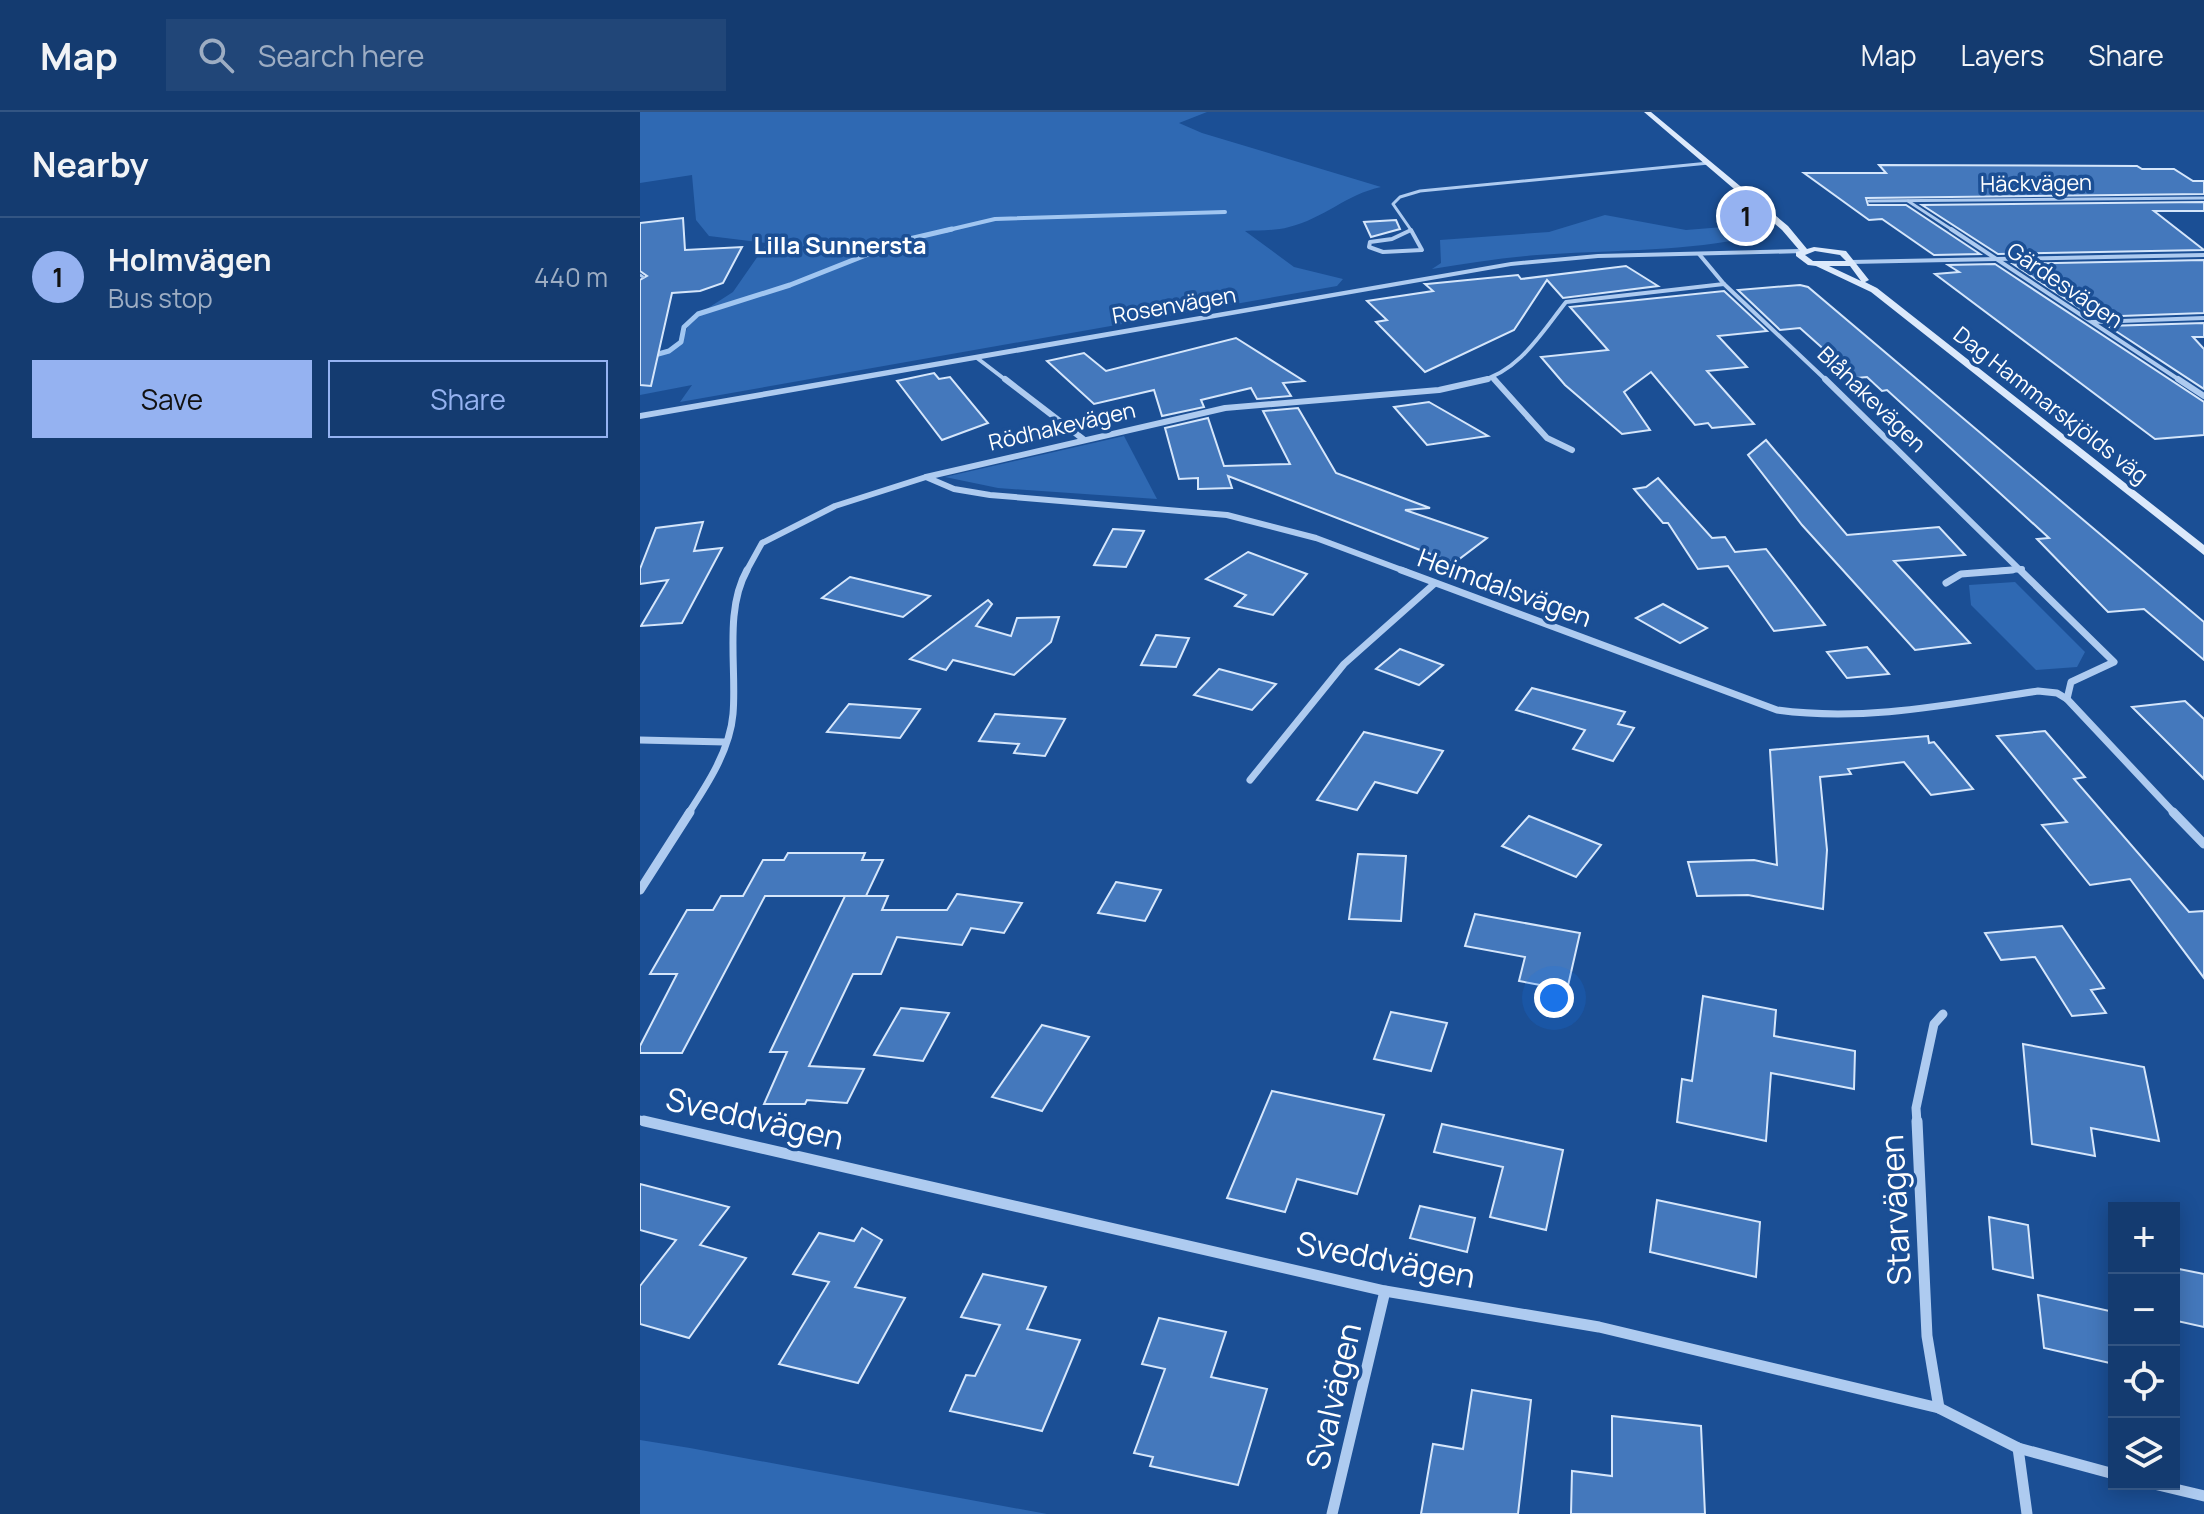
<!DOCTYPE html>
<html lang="en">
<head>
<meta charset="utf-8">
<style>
	body { margin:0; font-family:Manrope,sans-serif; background:#214678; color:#f1f3f6 }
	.controls { position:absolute; right:24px; bottom:24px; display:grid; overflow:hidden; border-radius:0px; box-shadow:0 4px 20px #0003 }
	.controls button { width:72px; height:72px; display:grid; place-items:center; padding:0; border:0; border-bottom:2px solid #335583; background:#143b70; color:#f1f3f6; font:40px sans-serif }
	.you { position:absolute; left:914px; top:886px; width:28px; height:28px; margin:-20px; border:6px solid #fff; border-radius:50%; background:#1a73e8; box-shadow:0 0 0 12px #1a73e833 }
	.badge { display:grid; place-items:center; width:52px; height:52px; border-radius:50%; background:#95b2f1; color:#111; font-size:26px; font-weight:700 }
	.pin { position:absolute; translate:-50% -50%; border:4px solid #fff; box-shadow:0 2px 8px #0006 }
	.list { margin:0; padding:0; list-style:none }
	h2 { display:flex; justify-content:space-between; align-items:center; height:104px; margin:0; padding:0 32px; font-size:34px }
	h2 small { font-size:26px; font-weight:400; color:#9dadc3 }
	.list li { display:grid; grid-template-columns:52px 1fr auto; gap:24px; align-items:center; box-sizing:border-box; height:120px; padding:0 32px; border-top:2px solid #335583 }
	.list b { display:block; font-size:30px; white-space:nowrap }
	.list p { margin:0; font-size:26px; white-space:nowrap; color:#9dadc3 }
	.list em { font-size:26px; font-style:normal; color:#9dadc3 }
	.actions { display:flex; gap:16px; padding:24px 32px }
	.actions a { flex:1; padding:18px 0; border:2px solid #95b2f1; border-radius:0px; text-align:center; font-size:28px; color:#95b2f1 }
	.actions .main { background:#95b2f1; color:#111 }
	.icon { flex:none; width:44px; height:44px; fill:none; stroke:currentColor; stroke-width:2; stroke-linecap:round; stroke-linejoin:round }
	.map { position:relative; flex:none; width:1564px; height:1402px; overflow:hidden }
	header { display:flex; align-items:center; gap:48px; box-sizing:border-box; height:112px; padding:0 40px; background:#143b70; border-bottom:2px solid #335583 }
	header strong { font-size:38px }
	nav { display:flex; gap:44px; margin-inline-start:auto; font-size:28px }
	.search { width:560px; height:72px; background:#214678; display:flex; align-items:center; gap:20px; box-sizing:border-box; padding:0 28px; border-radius:0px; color:#9dadc3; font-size:30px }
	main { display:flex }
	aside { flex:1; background:#143b70 }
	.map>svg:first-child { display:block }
	.green { fill:#2f69b3 }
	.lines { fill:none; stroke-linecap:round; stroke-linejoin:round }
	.stream-far1 { stroke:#a1c6f1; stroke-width:4 }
	.stream { stroke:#a1c6f1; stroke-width:5 }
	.building { fill:#4478bc; stroke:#d5e6fb; stroke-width:2 }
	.service { stroke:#aecbf0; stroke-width:3 }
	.minor-far5 { stroke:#aecbf0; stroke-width:3 }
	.minor-far4 { stroke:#aecbf0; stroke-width:4 }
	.minor-far3 { stroke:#aecbf0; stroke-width:6 }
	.minor-far2 { stroke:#aecbf0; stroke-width:7 }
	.minor-far1 { stroke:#aecbf0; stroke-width:9 }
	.minor { stroke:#aecbf0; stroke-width:11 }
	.tertiary { fill:#aecbf0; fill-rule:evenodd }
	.secondary { fill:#dce9fb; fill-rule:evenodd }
	.labels { text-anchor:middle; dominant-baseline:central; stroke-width:7; stroke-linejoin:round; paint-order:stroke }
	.far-street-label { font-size:22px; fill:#fff; stroke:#1b4f95 }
	.far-neighbourhood-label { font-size:24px; font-weight:bold; fill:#fff; stroke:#1b4f95 }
	.street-label { font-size:26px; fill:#fff; stroke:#1b4f95 }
	.near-street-label { font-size:32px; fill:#fff; stroke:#1b4f95 }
</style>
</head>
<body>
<header>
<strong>Map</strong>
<div class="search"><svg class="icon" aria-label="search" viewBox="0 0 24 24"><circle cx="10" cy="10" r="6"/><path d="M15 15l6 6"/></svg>Search here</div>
<nav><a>Map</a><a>Layers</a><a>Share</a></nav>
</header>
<main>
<aside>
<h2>Nearby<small></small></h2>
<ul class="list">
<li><span class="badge">1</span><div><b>Holmvägen</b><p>Bus stop</p></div><em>440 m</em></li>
</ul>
<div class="actions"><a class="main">Save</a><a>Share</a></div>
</aside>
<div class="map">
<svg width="1564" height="1402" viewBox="0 0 1564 1402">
	<rect width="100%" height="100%" fill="#1b4f95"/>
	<g class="green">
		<path d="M 0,0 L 567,0 L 539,11 L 562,21 L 741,75 C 707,82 683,107 649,115 C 635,119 619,118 605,119 L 654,155 L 703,167 L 697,174 L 40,290 L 52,273 L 0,283 L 0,247 L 29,239 L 41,231 L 51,207 L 93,180 L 127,131 L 69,124 L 56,108 L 52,63 L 0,71 Z"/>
		<path d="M 965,103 L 1046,118 L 1096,114 L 1105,119 L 1102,127 C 1033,140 966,138 897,143 C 861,146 827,151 792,157 L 801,151 L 800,128 L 909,120 Z"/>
		<polygon points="484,324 517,387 358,376 305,365"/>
		<polygon points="1375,470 1445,540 1437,555 1396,558 1331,493 1329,473"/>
		<polygon points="0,1328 50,1336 407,1402 0,1402"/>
	</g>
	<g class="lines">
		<polyline class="stream-far1" points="304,119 355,107 585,100"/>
		<g class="stream">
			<polyline points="231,136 312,117"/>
			<polyline points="0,247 29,239 41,230 44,215 58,202 150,173 231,141"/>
		</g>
	</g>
	<g class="building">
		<polygon points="1239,53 1497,54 1502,57 1534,57 1553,69 1564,69 1564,82 1226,86 1228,93 1266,93 1340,142 1294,143 1242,107 1229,108 1164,61 1246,61"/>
		<polygon points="1564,90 1564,99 1514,99 1564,138 1358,142 1282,93"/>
		<polygon points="43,106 45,138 102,135 83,171 60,179 32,181 11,274 0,273 0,168 7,164 0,159 0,111"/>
		<polygon points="756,108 760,117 731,125 724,110"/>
		<polygon points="1564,148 1564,201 1453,205 1373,152"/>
		<polygon points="1355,152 1564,290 1564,323 1515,327 1295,162 1319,160 1308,153"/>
		<polygon points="986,154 1018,174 923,186 907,168 874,218 785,260 736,210 747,208 727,189 793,179 785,172 787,172 878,163 881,167"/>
		<polygon points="1160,173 1168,175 1564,510 1564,548 1504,497 1468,500 1397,427 1409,426 1247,278 1242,279 1227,265 1216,266 1160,216 1140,218 1098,178"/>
		<polygon points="1084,179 1127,219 1078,224 1107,255 1067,259 1114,312 1072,316 1068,311 1055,313 1011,260 984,280 1010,318 982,322 925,273 901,245 968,238 930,195"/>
		<polygon points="1564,211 1564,225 1553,225 1564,237 1564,277 1468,214"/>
		<polygon points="596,226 664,269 643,271 651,284 617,287 611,276 561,288 564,295 522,304 514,278 454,292 407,249 444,241 466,259"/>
		<polygon points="294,261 299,267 310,265 348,311 302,328 257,269"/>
		<polygon points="789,290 848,324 787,333 754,295"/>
		<polygon points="658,296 696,361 790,396 765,398 847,426 814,451 588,364 592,376 558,377 558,366 539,367 525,316 568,306 584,354 650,352 623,299"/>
		<polygon points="1126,328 1207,423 1299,415 1325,443 1254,449 1330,531 1275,538 1162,413 1108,343"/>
		<polygon points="1018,366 1072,426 1085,425 1095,440 1126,437 1185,513 1134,519 1088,454 1058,457 1028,411 1023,411 994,377 1006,375"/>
		<polygon points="63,410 54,439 82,436 42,511 1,514 28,468 0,472 0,457 16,416"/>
		<polygon points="473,417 504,419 486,455 454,453"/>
		<polygon points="608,440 667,462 633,503 595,494 606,483 566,467"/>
		<polygon points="210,465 290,484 263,505 182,486"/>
		<polygon points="348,488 352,492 336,514 371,524 377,506 419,505 411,530 374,563 313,548 306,558 270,547"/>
		<polygon points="1023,492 1067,516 1040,531 996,506"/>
		<polygon points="516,523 549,526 536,555 501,553"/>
		<polygon points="1227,535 1249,562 1207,566 1187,540"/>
		<polygon points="760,537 803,553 779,573 736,557"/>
		<polygon points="579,557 636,572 612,598 554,583"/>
		<polygon points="892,576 985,600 978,612 994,616 973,649 933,637 945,618 876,598"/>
		<polygon points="1545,589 1564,607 1564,667 1492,595"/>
		<polygon points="209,592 280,597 260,626 187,620"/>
		<polygon points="355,602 425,607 405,644 374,641 379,632 339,629"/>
		<polygon points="1405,619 1445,665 1434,667 1549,800 1564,799 1564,866 1490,767 1450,773 1402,713 1427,710 1357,624"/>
		<polygon points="724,620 803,639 777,681 735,670 717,698 677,688"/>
		<polygon points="1288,624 1289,631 1294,630 1333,677 1291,683 1264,650 1208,657 1211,662 1180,665 1187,738 1183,797 1108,783 1057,784 1048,750 1114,748 1137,753 1130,638"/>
		<polygon points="889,704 961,733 936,765 862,734"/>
		<polygon points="148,741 225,741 222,748 243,748 226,784 125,784 42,941 0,941 0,934 37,862 10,862 47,798 73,798 81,784 103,784 123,748 144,748"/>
		<polygon points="718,742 766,744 761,809 709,807"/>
		<polygon points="476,770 521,778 505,809 458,801"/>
		<polygon points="317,782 382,791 364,821 331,816 322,833 257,825 241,862 213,862 169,954 224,957 207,991 167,988 165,992 124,992 147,940 130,940 205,784 248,784 242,798 307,798"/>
		<polygon points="835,802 940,821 927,878 879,869 885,845 825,834"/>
		<polygon points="1422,814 1464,876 1451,878 1466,901 1432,904 1395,845 1361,848 1345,821"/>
		<polygon points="1063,884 1136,898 1134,924 1215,939 1214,977 1131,961 1126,1029 1037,1010 1042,967 1052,969"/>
		<polygon points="261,896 309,901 283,949 234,943"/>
		<polygon points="751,900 807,911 791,959 734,947"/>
		<polygon points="402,913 449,925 402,999 352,985"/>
		<polygon points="1383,932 1504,955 1519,1029 1451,1016 1455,1044 1392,1032"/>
		<polygon points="632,979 744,1003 717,1082 657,1067 645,1100 587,1086"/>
		<polygon points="802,1012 923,1038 906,1118 850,1105 863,1055 794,1040"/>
		<polygon points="0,1072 89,1095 60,1133 106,1146 49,1226 0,1212 0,1174 36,1128 0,1118"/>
		<polygon points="1017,1088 1120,1110 1116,1165 1010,1140"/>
		<polygon points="780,1094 835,1106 827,1140 770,1126"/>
		<polygon points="1349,1105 1388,1113 1393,1166 1353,1157"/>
		<polygon points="222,1116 242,1128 215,1175 265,1186 218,1271 139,1252 189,1170 153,1162 179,1121 214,1129"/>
		<polygon points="1534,1156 1564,1162 1564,1215 1537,1209"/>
		<polygon points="343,1162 406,1175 387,1217 440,1228 402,1319 310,1299 326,1263 335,1264 360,1213 321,1205"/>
		<polygon points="1398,1183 1474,1200 1474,1252 1404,1236"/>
		<polygon points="519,1206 586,1220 571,1265 627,1277 598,1373 510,1354 513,1345 494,1341 525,1257 502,1252"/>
		<polygon points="832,1278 891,1288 878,1402 781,1402 793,1332 823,1337"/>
		<polygon points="972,1304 1061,1314 1065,1402 931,1402 932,1359 972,1364"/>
	</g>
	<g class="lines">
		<polyline class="service" points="0,163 3,165"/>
		<g class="minor-far5">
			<polyline points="1229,89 1564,86"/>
			<polyline points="1268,89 1314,119"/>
			<polyline points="771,118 753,92 760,85 780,79 1069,51"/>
		</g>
		<g class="minor-far4">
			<polyline points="1311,117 1541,269"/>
			<polygon points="771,118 782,138 743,140 729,135 730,130 752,127"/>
			<polyline points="1059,142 1084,172 1187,269"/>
			<polyline points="1211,150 1564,143"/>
			<polyline points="1453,210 1564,206"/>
			<polyline points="337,246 367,269"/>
			<polyline points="853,266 856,269"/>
			<path d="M 839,269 C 879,260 902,220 926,190 L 1084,172"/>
		</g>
		<g class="minor-far3">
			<polyline points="365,267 443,327"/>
			<polyline points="854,267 907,326 932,338"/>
			<polyline points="1185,267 1382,460"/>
			<polyline points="1538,267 1564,284"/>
			<polyline points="286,365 314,377 350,383 587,403 676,426 767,460"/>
			<polyline points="106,460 122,431 195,394 286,365 585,296 799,278 848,267"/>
			<polyline points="1348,460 1382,457"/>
		</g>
		<g class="minor-far2">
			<path d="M 761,458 L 1137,598 C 1225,610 1311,592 1398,579 L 1417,581 L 1427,587"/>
			<polyline points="1380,458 1474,550 1431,570 1427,587 1535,702"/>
			<polyline points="1306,471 1321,462 1372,458"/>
			<polyline points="0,628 85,630"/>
			<polyline points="610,668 704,552 794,472"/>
			<path d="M 48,702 C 67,673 90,638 93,602 C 97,556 84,499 107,458"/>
		</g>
		<g class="minor-far1">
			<polyline points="1533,700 1564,732"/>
			<polyline points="0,778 50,700"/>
			<polyline points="0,1008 12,1011"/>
			<polyline points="1277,1011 1276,996 1294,912 1303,902"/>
		</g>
		<g class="minor">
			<polyline points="4,1009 745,1179 959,1215 1299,1296 1378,1336 1474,1362"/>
			<polyline points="1277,1009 1287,1224 1299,1296"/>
			<polyline points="1378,1336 1387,1402"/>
			<polyline points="1514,1372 1564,1384"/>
			<polyline points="692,1402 745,1179"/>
		</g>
		<polygon class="tertiary" points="1161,137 1164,141 958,146 871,154 0,307 0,301 871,150 958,142"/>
		<path class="secondary" d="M 1004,0 L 1011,0 L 1148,114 L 1167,137 L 1174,135 L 1206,139 L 1229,168 L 1225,170 L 1237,176 L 1564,433 L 1564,443 L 1231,180 L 1176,154 L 1168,153 L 1156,144 L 1156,140 L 1160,139 L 1142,118 ZM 1175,139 L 1200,143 L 1206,149 L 1173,149 L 1165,143 ZM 1189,154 L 1210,154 L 1221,169 Z"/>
	</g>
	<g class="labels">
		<g class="far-street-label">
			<text transform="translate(1396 71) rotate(-1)">Häckvägen</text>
			<text transform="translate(1425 173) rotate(34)">Gärdesvägen</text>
			<text transform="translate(534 193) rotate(-10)">Rosenvägen</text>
			<text transform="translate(1232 287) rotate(44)">Blåhakevägen</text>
			<text transform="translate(1411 293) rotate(38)">Dag Hammarskjölds väg</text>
			<text transform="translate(422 314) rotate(-13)">Rödhakevägen</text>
		</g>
		<g class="far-neighbourhood-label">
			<text x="200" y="132">Lilla Sunnersta</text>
		</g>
		<g class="street-label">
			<text transform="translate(865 475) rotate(20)">Heimdalsvägen</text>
		</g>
		<g class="near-street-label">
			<text transform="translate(115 1006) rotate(13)">Sveddvägen</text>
			<text transform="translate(1255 1098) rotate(-93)">Starvägen</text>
			<text transform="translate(746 1147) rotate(11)">Sveddvägen</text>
			<text transform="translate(693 1284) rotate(-77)">Svalvägen</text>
		</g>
	</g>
</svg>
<div class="controls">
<button>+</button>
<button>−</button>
<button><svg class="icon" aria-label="locate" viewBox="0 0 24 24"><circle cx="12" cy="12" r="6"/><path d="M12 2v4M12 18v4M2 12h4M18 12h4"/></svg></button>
<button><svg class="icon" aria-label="layers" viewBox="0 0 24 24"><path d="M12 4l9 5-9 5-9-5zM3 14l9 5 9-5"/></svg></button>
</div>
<div class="you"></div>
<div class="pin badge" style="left:1106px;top:104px">1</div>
</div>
</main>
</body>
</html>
